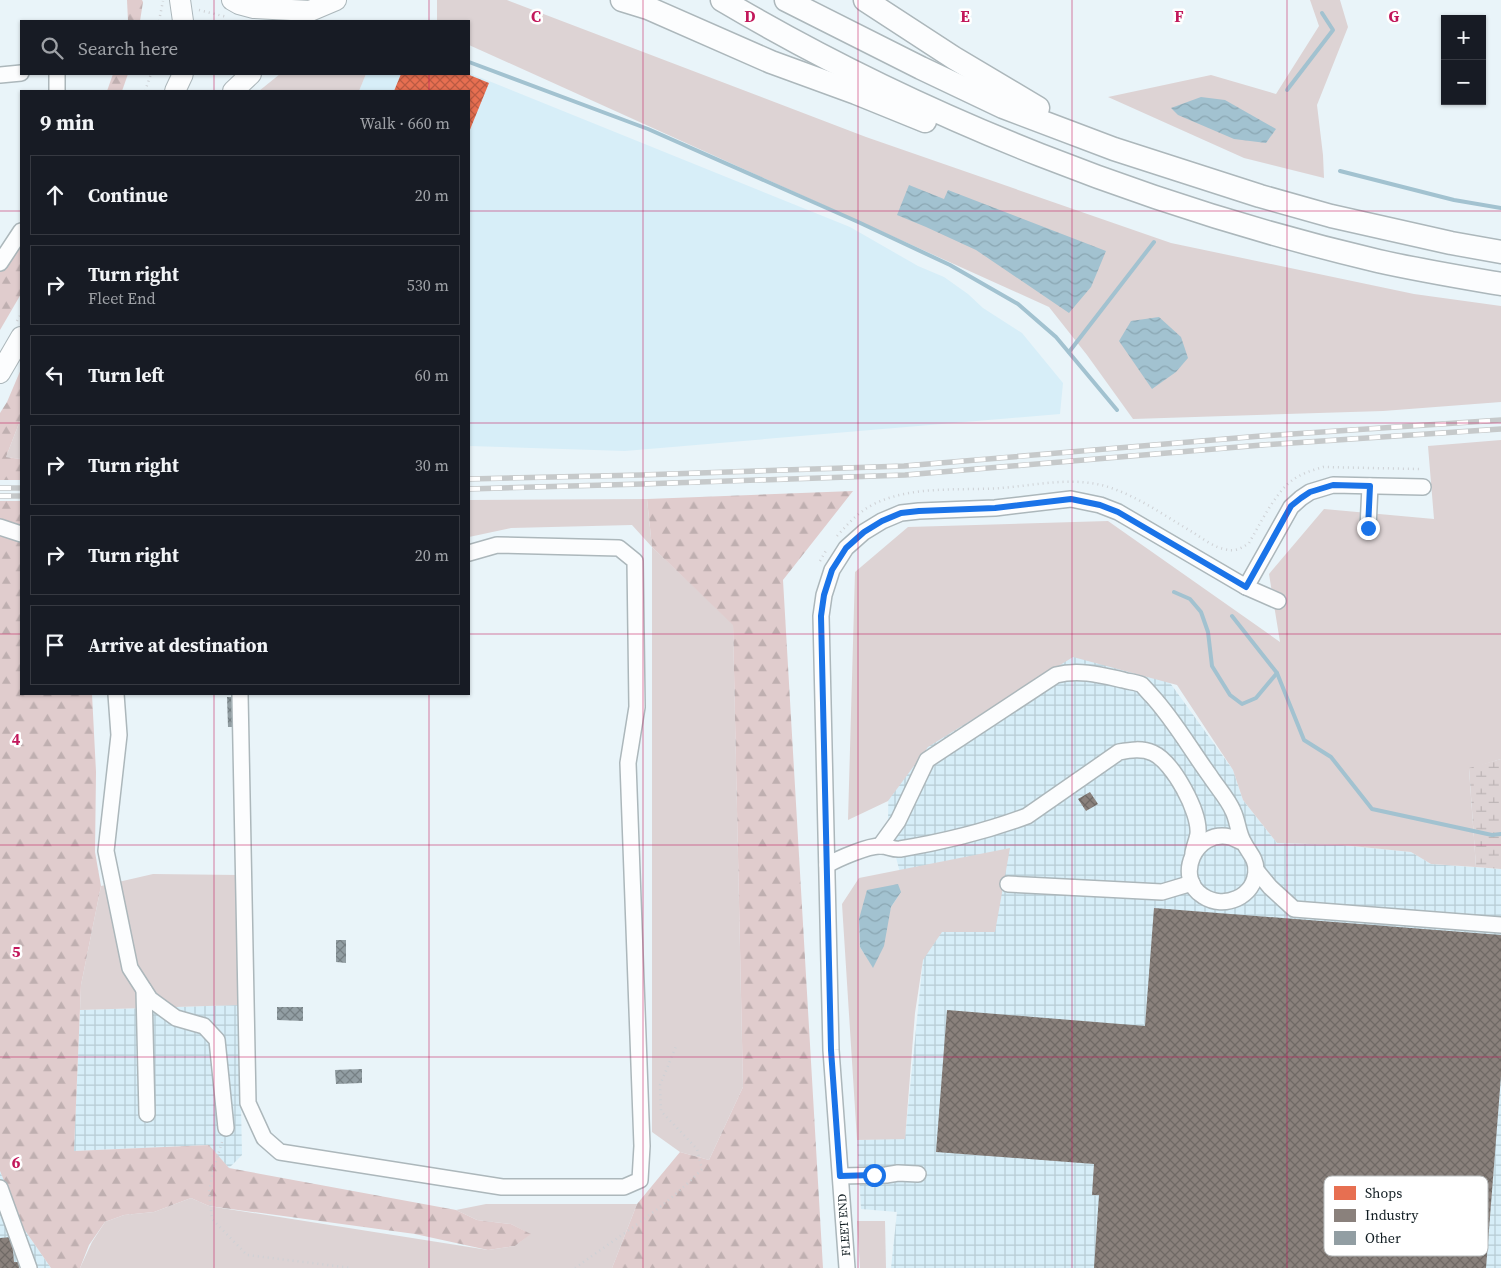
<!DOCTYPE html>
<html lang="en">
<head>
<meta charset="utf-8">
<style>
	body { margin:0; font-family:"Source Serif 4",serif; background:#20242c; color:#f1f3f6 }
	.controls { position:absolute; right:15px; top:15px; display:grid; overflow:hidden; border-radius:0px; box-shadow:0 1px 4px #0004 }
	.controls button { width:45px; height:45px; display:grid; place-items:center; padding:0; border:0; border-bottom:1px solid #363941; background:#171b24; color:#f1f3f6; font:25px sans-serif }
	.stop { position:absolute; width:15px; height:15px; margin:-11px; border:4px solid #1a73e8; border-radius:50%; background:#fff }
	.stop.end { background:#1a73e8; border-color:#fff; box-shadow:0 1px 5px #0008 }
	.list { margin:0; padding:0; list-style:none }
	h2 { display:flex; justify-content:space-between; align-items:center; height:65px; margin:0; padding:0 20px; font-size:21px }
	h2 small { font-size:16px; font-weight:400; color:#9ea1a6 }
	.list li { display:grid; grid-template-columns:32px 1fr auto; gap:15px; align-items:center; box-sizing:border-box; height:80px; margin:0 10px 10px; padding:0 10px; border:1px solid #363941; border-radius:0px }
	.list b { display:block; font-size:19px; white-space:nowrap }
	.list p { margin:0; font-size:16px; white-space:nowrap; color:#9ea1a6 }
	.list em { font-size:16px; font-style:normal; color:#9ea1a6 }
	.icon { flex:none; width:28px; height:28px; fill:none; stroke:currentColor; stroke-width:2; stroke-linecap:round; stroke-linejoin:round }
	.map { position:relative; flex:none; width:1501px; height:1268px; overflow:hidden }
	.search { position:absolute; background:#171b24; box-shadow:0 1px 4px #0004; left:20px; top:20px; width:450px; height:55px; display:flex; align-items:center; gap:12px; box-sizing:border-box; padding:0 18px; border-radius:0px; color:#9ea1a6; font-size:19px }
	.panel { position:absolute; background:#171b24; box-shadow:0 1px 4px #0004; left:20px; top:90px; width:450px; height:605px; border-radius:0px }
	.map>svg:first-child { display:block }
	.built { fill:#d7eef8 }
	.industrial { fill:url(#industrial-grid) }
	.grass { fill:#ddd3d4; fill-rule:evenodd }
	.forest { fill:url(#forest-firs) }
	.wetland { fill:url(#wetland-marsh) }
	.water { fill:url(#water-waves) }
	.shops { fill:url(#shops-cross-hatch) }
	.industry { fill:url(#industry-cross-hatch) }
	.lines { fill:none; stroke-linecap:round; stroke-linejoin:round }
	.stream { stroke:#a2c2d0; stroke-width:4 }
	.building { fill:url(#building-cross-hatch) }
	.minor-casing { stroke:#acb7bb; stroke-width:18 }
	.major-casing { stroke:#acb7bb; stroke-width:22 }
	.highway-casing { stroke:#acb7bb; stroke-width:25 }
	.path { stroke:#ced1d5; stroke-width:2.5; stroke-dasharray:1 4; stroke-linecap:butt }
	.minor { stroke:#fcfdfe; stroke-width:15 }
	.major { stroke:#fcfdfe; stroke-width:20 }
	.highway { stroke:#fcfdfe; stroke-width:22 }
	.rail-casing { stroke:#c6c9ca; stroke-width:5.5 }
	.rail { stroke:#fff; stroke-width:4; stroke-dasharray:11; stroke-linecap:butt }
	.route { stroke:#1a73e8; stroke-width:6 }
	.grid { fill:none; stroke:#c2185b; stroke-width:1; stroke-opacity:0.55 }
	.labels { text-anchor:middle; dominant-baseline:central; stroke-width:5; stroke-linejoin:round; paint-order:stroke }
	.street-label { font-size:12px; fill:#101c21; stroke:#fff }
	.key { fill:#fff; stroke:#b7bbbc; stroke-width:1 }
	.key-label { font-size:14px; fill:#101c21 }
	.grid-label { font-size:16px; text-anchor:middle; font-weight:bold; fill:#c2185b; stroke:#fff; stroke-width:5; stroke-linejoin:round; paint-order:stroke }
</style>
</head>
<body>
<div class="map">
<svg width="1501" height="1268" viewBox="0 0 1501 1268">
	<defs>
		<pattern id="industrial-grid" width="8" height="8" patternUnits="userSpaceOnUse" patternTransform="scale(1.25)"><rect width="8" height="8" fill="#d7eef8"/><path d="M0 4h8M4 0v8" fill="none" stroke="#b8ccd4"/></pattern>
		<pattern id="forest-firs" width="22" height="20" patternUnits="userSpaceOnUse" patternTransform="scale(1.25)"><rect width="22" height="20" fill="#e0cccd"/><path d="M5 1l3.5 6h-7zM16 11l3.5 6h-7z" fill="#bfafb0"/></pattern>
		<pattern id="wetland-marsh" width="20" height="14" patternUnits="userSpaceOnUse" patternTransform="scale(1.25)"><rect width="20" height="14" fill="#ddd3d4"/><path d="M1 5h8M5 5V1M11 12h8M15 12V8" fill="none" stroke="#bdb5b6"/></pattern>
		<pattern id="water-waves" width="16" height="10" patternUnits="userSpaceOnUse" patternTransform="scale(1.25)"><rect width="16" height="10" fill="#a2c2d0"/><path d="M0 5q4-4 8 0t8 0" fill="none" stroke="#8aa6b2"/></pattern>
		<pattern id="shops-cross-hatch" width="8" height="8" patternUnits="userSpaceOnUse" patternTransform="scale(1.25)"><rect width="8" height="8" fill="#e76f51"/><path d="M0 0l8 8M0 8l8-8" fill="none" stroke="#ba5a43"/></pattern>
		<pattern id="industry-cross-hatch" width="8" height="8" patternUnits="userSpaceOnUse" patternTransform="scale(1.25)"><rect width="8" height="8" fill="#8a817c"/><path d="M0 0l8 8M0 8l8-8" fill="none" stroke="#6f6965"/></pattern>
		<pattern id="building-cross-hatch" width="8" height="8" patternUnits="userSpaceOnUse" patternTransform="scale(1.25)"><rect width="8" height="8" fill="#929ea3"/><path d="M0 0l8 8M0 8l8-8" fill="none" stroke="#768084"/></pattern>
	</defs>
	<rect width="100%" height="100%" fill="#e9f4f9"/>
	<polygon class="built" points="469,73 850,227 918,266 944,277 968,294 983,308 1022,333 1063,383 1060,414 625,451 469,446 469,91 359,91 366,74"/>
	<g class="industrial">
		<polygon points="872,584 1160,669 1233,770 1243,800 1277,843 1342,845 1411,852 1431,864 1501,869 1501,1268 891,1268 897,1212 861,1209 857,1140 905,1138 923,960 888,827 890,667"/>
		<polygon points="239,1005 242,1155 229,1168 208,1145 74,1151 80,1010"/>
		<polygon points="0,1171 24,1229 51,1268 0,1268"/>
	</g>
	<g class="grass">
		<polygon points="437,0 507,0 866,137 1171,243 1414,294 1501,306 1501,402 1383,411 1133,419 1087,355 1049,307 469,45 469,21 437,21"/>
		<polygon points="1310,0 1340,0 1348,27 1317,105 1323,155 1324,178 1244,158 1108,97 1211,75 1276,94 1319,26"/>
		<polygon points="280,74 366,74 359,91 259,91"/>
		<polygon points="21,418 21,459 6,457"/>
		<polygon points="1501,440 1501,759 1469,769 1476,867 1431,864 1411,852 1342,845 1277,843 1243,800 1233,770 1177,685 1073,657 928,747 888,801 848,820 855,572 908,527 1108,521 1280,642 1269,574 1324,509 1434,519 1428,446"/>
		<polygon points="647,499 652,547 733,624 743,1087 709,1160 680,1152 652,1132 652,547 632,525 511,528 469,537 469,500"/>
		<path d="M 1010,848 L 995,932 L 942,932 L 923,960 L 915,1013 L 905,1139 L 857,1140 L 842,904 L 859,878 ZM 901,892 L 891,907 L 873,967 L 860,947 L 859,919 Z"/>
		<polygon points="153,874 239,875 239,1005 80,1010 81,985 101,886"/>
		<polygon points="191,1198 209,1206 488,1250 515,1246 530,1234 511,1224 477,1220 456,1210 486,1204 637,1204 612,1268 80,1268 92,1242 105,1222 124,1215 154,1212"/>
		<polygon points="857,1221 885,1221 886,1268 860,1268"/>
	</g>
	<g class="forest">
		<polygon points="127,0 142,0 143,2 140,21 128,21"/>
		<polygon points="113,74 128,74 122,91 107,91"/>
		<polygon points="21,237 21,294 0,330 0,271"/>
		<polygon points="21,369 21,418 6,457 21,459 21,480 0,480 0,413 7,402"/>
		<polygon points="853,491 783,580 823,1268 612,1268 637,1204 680,1152 709,1160 743,1087 733,625 652,547 647,499"/>
		<polygon points="0,501 21,501 21,694 92,694 96,772 95,852 101,886 81,985 74,1151 209,1145 229,1168 456,1210 477,1220 511,1224 531,1234 515,1246 488,1250 415,1234 209,1206 191,1198 154,1212 124,1215 105,1222 89,1245 80,1268 51,1268 24,1229 0,1171"/>
	</g>
	<polygon class="wetland" points="1501,759 1501,869 1476,867 1469,768"/>
	<g class="water">
		<polygon points="1201,97 1225,100 1276,129 1266,143 1234,139 1178,115 1171,108"/>
		<polygon points="909,185 944,199 948,190 1106,251 1091,287 1069,313 976,250 926,227 897,215"/>
		<polygon points="1159,317 1181,337 1188,358 1176,372 1152,389 1119,341 1131,321"/>
		<polygon points="898,884 901,892 891,907 884,946 873,968 860,947 859,919 867,890"/>
	</g>
	<polygon class="shops" points="401,74 467,74 489,83 469,132 469,91 394,91"/>
	<g class="industry">
		<polygon points="1090,792 1098,804 1086,811 1078,799"/>
		<polygon points="1154,908 1501,935 1501,1076 1486,1268 1094,1268 1099,1195 1092,1195 1094,1164 936,1152 947,1010 1145,1026"/>
		<polygon points="12,1237 14,1262 19,1262 19,1268 0,1268 0,1238"/>
	</g>
	<g class="lines">
		<g class="stream">
			<polyline points="469,62 648,129 856,221 950,265 1018,304 1056,337 1117,410"/>
			<polyline points="1287,90 1333,30 1322,13"/>
			<polyline points="1340,171 1454,200 1501,208"/>
			<polyline points="1069,352 1154,242"/>
			<polyline points="1174,592 1190,599 1201,612 1208,632 1212,666 1230,695 1242,704 1256,698 1277,673"/>
			<polyline points="1232,616 1277,673 1304,740 1331,757 1372,809 1492,835 1501,834"/>
		</g>
	</g>
	<g class="building">
		<polygon points="227,697 240,697 240,727 228,727"/>
		<polygon points="336,940 346,940 346,963 336,962"/>
		<polygon points="277,1007 303,1007 303,1021 277,1020"/>
		<polygon points="362,1069 362,1083 336,1084 335,1070"/>
	</g>
	<g class="lines">
		<defs>
			<g id="minor">
				<polyline points="57,74 57,91"/>
				<polyline points="0,75 21,73"/>
				<polyline points="0,263 21,231"/>
				<polyline points="0,527 21,534"/>
				<polyline points="1368,528 1370,486"/>
				<polyline points="1246,587 1291,507 1301,498 1310,492 1333,485 1423,487"/>
				<polyline points="116,694 119,735 106,851 130,968 150,999 176,1018 204,1026 217,1040 226,1128"/>
				<polyline points="240,694 248,1103 264,1138 280,1152 502,1187 624,1187 640,1180 642,1146 628,763 637,707 635,561 619,548 497,545 469,553"/>
				<path d="M 880,846 L 898,821 L 927,760 L 1056,675 C 1079,669 1101,675 1123,680 C 1129,682 1137,682 1142,685 C 1145,688 1149,693 1152,696 C 1174,720 1191,750 1210,776 C 1217,787 1228,799 1233,811 C 1238,821 1238,834 1244,843 C 1249,853 1256,858 1256,870 C 1255,897 1224,910 1203,896 C 1174,878 1195,829 1230,837 C 1234,838 1239,841 1244,843"/>
				<path d="M 827,865 C 838,859 869,845 881,846 C 888,846 893,850 900,849 C 942,842 987,831 1027,816 L 1119,752 C 1130,750 1142,748 1153,753 C 1173,762 1200,812 1198,834 C 1197,840 1194,847 1193,853"/>
				<polyline points="1256,870 1270,887 1294,909 1501,925"/>
				<polyline points="1008,884 1162,892 1192,883"/>
				<polyline points="144,990 147,1114"/>
				<polyline points="841,1176 886,1175 898,1173 918,1174"/>
				<polyline points="0,1188 29,1268"/>
				<polyline points="847,1268 831,1050 821,616 824,595 832,570 846,548 864,532 882,521 901,513 919,511 995,508 1071,499 1100,505 1118,512 1246,587 1278,601"/>
			</g>
			<g id="major">
				<polyline points="180,0 183,21"/>
				<polyline points="232,0 239,4 254,8 310,11 336,0"/>
				<polyline points="175,91 183,74"/>
				<polyline points="233,91 251,74"/>
				<polyline points="0,373 21,337"/>
			</g>
			<g id="highway">
				<polyline points="622,0 648,8 771,62 856,93 925,121"/>
				<path d="M 722,0 C 923,119 1150,207 1378,261 C 1418,270 1460,277 1501,284"/>
				<polyline points="786,0 921,68 1003,107 1114,149 1260,196 1331,216 1451,243 1501,252"/>
				<polyline points="865,0 954,58 1038,108"/>
			</g>
		</defs>
		<use href="#minor" class="minor-casing"/>
		<use href="#major" class="major-casing"/>
		<use href="#highway" class="highway-casing"/>
		<g class="path">
			<polyline points="199,10 227,17"/>
			<polyline points="159,21 163,1"/>
			<polyline points="145,91 151,74"/>
			<polyline points="17,321 21,314"/>
			<path d="M 837,536 C 848,524 858,512 874,504 C 913,485 959,491 1001,488 C 1039,485 1078,475 1114,489 C 1142,499 1168,518 1194,533 C 1203,539 1214,547 1224,549 C 1234,552 1241,549 1249,543 C 1260,524 1276,491 1294,479 C 1303,473 1313,470 1323,467 L 1419,469"/>
			<polyline points="820,561 827,549"/>
			<polyline points="222,1142 213,1171 209,1192 212,1219 247,1255 352,1268"/>
			<path d="M 575,1268 C 618,1237 665,1208 702,1169 L 697,1149 L 661,1111 L 660,1085 L 677,1044"/>
		</g>
		<use href="#minor" class="minor"/>
		<use href="#major" class="major"/>
		<use href="#highway" class="highway"/>
		<defs>
			<g id="rail">
				<polyline points="469,479 641,475 904,466 1261,436 1501,420"/>
				<polyline points="0,488 21,488"/>
				<polyline points="469,489 642,484 905,475 1262,445 1501,429"/>
				<polyline points="0,496 21,496"/>
			</g>
		</defs>
		<use href="#rail" class="rail-casing"/>
		<use href="#rail" class="rail"/>
	</g>
	<g class="lines">
		<polyline class="route" points="874,1175 840,1176 831,1050 821,616 824,595 832,570 846,548 864,532 882,521 901,513 919,511 995,508 1071,499 1100,505 1118,512 1246,587 1291,506 1301,498 1310,492 1333,485 1370,486 1368,528"/>
	</g>
	<path class="grid" d="M 214,0 L 214,21M 429,0 L 429,21M 643,0 L 643,1268M 858,0 L 858,1268M 1072,0 L 1072,1268M 1287,0 L 1287,1268M 214,74 L 214,91M 429,74 L 429,91M 0,211 L 21,211M 469,211 L 1501,211M 0,423 L 21,423M 469,423 L 1501,423M 0,634 L 21,634M 469,634 L 1501,634M 214,694 L 214,1268M 429,694 L 429,1268M 0,845 L 1501,845M 0,1057 L 1501,1057"/>
	<g class="labels">
		<g class="street-label">
			<text transform="translate(844 1225) rotate(-94)">FLEET END</text>
		</g>
	</g>
	<rect x="1324" y="1176" width="164" height="80" rx="8" class="key"/>
	<rect x="1334" y="1186" width="22" height="14" fill="#e76f51"/>
	<rect x="1334" y="1209" width="22" height="13" fill="#8a817c"/>
	<rect x="1334" y="1231" width="22" height="14" fill="#929ea3"/>
	<g class="key-label">
		<text x="1365" y="1198">Shops</text>
		<text x="1365" y="1220">Industry</text>
		<text x="1365" y="1243">Other</text>
	</g>
	<g class="grid-label">
		<text x="536" y="22">C</text>
		<text x="750" y="22">D</text>
		<text x="965" y="22">E</text>
		<text x="1179" y="22">F</text>
		<text x="1394" y="22">G</text>
		<text x="16" y="745">4</text>
		<text x="16" y="957">5</text>
		<text x="16" y="1168">6</text>
	</g>
</svg>
<div class="controls">
<button>+</button>
<button>−</button>
</div>
<div class="stop" style="left:874px;top:1175px"></div>
<div class="stop end" style="left:1368px;top:528px"></div>
<div class="search"><svg class="icon" aria-label="search" viewBox="0 0 24 24"><circle cx="10" cy="10" r="6"/><path d="M15 15l6 6"/></svg>Search here</div>
<section class="panel">
<h2>9 min<small>Walk · 660 m</small></h2>
<ul class="list">
<li><svg class="icon" aria-label="ahead" viewBox="0 0 24 24"><path d="M12 20V5M6 11l6-6 6 6"/></svg><div><b>Continue</b></div><em>20 m</em></li>
<li><svg class="icon" aria-label="right" viewBox="0 0 24 24"><path d="M7 20v-9h11M14 6l5 5-5 5"/></svg><div><b>Turn right</b><p>Fleet End</p></div><em>530 m</em></li>
<li><svg class="icon" aria-label="left" viewBox="0 0 24 24"><path d="M17 20v-9H6M10 6l-5 5 5 5"/></svg><div><b>Turn left</b></div><em>60 m</em></li>
<li><svg class="icon" aria-label="right" viewBox="0 0 24 24"><path d="M7 20v-9h11M14 6l5 5-5 5"/></svg><div><b>Turn right</b></div><em>30 m</em></li>
<li><svg class="icon" aria-label="right" viewBox="0 0 24 24"><path d="M7 20v-9h11M14 6l5 5-5 5"/></svg><div><b>Turn right</b></div><em>20 m</em></li>
<li><svg class="icon" aria-label="arrive" viewBox="0 0 24 24"><path d="M6 21V4h12l-3 4 3 4H6"/></svg><div><b>Arrive at destination</b></div></li>
</ul>
</section>
</div>
</body>
</html>
